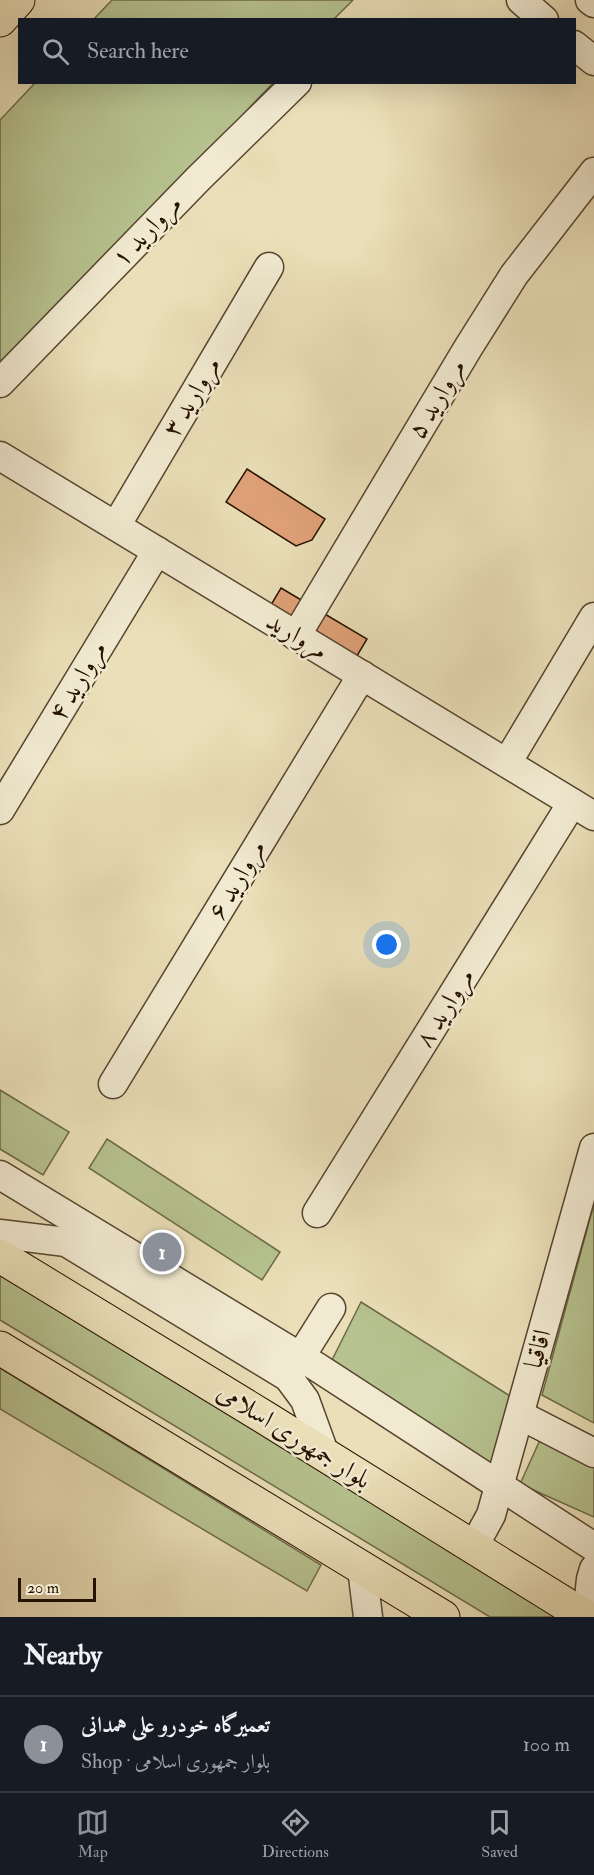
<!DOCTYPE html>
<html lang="en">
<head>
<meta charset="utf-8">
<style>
	body { margin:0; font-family:"IM FELL Double Pica",Amiri,serif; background:#20242c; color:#f1f3f6 }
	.scale { position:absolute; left:18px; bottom:15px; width:78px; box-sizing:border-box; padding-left:6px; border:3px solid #261201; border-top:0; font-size:16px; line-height:21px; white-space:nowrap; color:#261201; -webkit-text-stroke:4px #f1ead1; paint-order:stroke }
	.you { position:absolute; left:387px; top:945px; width:21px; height:21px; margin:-15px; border:4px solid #fff; border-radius:50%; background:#1a73e8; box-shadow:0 0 0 9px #1a73e833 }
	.badge { display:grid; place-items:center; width:39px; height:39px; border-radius:50%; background:#8c9099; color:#fff; font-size:20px; font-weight:700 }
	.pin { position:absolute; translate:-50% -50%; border:3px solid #fff; box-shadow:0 2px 6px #0006 }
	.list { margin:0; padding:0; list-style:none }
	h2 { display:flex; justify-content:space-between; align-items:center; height:78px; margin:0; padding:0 24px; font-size:26px }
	h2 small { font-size:20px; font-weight:400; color:#9ea1a6 }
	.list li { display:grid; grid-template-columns:39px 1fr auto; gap:18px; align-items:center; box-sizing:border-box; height:96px; padding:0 24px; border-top:2px solid #363941 }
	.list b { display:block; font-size:22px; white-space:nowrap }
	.list p { margin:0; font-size:20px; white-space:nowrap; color:#9ea1a6 }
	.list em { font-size:20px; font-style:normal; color:#9ea1a6 }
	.icon { flex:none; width:33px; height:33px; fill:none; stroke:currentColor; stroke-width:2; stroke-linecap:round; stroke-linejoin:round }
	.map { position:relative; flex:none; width:594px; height:1617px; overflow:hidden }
	.search { position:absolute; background:#171b24; box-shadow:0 6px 24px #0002; left:18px; right:18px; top:18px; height:66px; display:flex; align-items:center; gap:15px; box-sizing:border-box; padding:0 21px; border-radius:0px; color:#9ea1a6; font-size:22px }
	.sheet { height:174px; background:#171b24 }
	nav { display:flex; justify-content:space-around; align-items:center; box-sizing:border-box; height:84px; border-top:2px solid #363941; background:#171b24; font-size:16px; color:#9ea1a6 }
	nav a { display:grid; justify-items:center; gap:3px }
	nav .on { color:#8c9099 }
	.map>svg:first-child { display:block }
	.green { fill:#b6c28f; stroke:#6e6a48; stroke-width:1.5 }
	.building { fill:#e0a178; stroke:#261201; stroke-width:1.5 }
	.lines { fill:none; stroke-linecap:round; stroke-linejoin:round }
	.minor-casing { stroke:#57452f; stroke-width:31 }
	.major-casing { stroke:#261201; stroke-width:35 }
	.minor { stroke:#f1ead1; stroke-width:28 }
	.major { stroke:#eadfb8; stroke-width:33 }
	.labels { text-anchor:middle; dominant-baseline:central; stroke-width:5; stroke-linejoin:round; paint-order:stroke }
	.street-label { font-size:26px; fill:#261201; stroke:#f1ead1 }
</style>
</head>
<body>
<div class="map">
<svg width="594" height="1617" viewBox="0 0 594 1617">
	<rect width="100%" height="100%" fill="#eadfb8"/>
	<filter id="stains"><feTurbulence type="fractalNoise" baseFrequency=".00333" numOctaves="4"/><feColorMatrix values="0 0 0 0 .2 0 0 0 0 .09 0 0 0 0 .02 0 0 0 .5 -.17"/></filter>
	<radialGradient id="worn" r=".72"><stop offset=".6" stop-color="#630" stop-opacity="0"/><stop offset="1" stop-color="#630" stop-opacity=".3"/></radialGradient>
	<g class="green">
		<polygon points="112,0 353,0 334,19 94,19"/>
		<polygon points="35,83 273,83 89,276 0,364 0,120"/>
		<polygon points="0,1090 69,1132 43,1175 0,1149"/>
		<polygon points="107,1139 280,1252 262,1280 89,1168"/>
		<polygon points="594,1204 594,1423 542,1395"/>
		<polygon points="0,1271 557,1617 490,1617 0,1320"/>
		<polygon points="361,1302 510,1396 491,1467 330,1364"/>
		<polygon points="0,1368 321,1565 307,1591 0,1409"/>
		<polygon points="540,1440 594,1464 594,1517 520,1484"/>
	</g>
	<g class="building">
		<polygon points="247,469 325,519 312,540 296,546 226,502"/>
		<polygon points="281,588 367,639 348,671 262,620"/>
	</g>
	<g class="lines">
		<defs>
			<g id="minor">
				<polyline points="521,0 544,20"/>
				<polyline points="590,0 594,3"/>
				<polyline points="574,45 594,61"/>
				<polyline points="0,383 198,179 297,82"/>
				<polyline points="0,456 594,816"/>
				<polyline points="116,526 269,267"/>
				<polyline points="296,636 468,348 514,275 594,172"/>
				<polyline points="507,763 594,617"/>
				<polyline points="0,810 157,551"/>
				<polyline points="113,1084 362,675"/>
				<polyline points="0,1175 317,1367 594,1547"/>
				<polyline points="317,1213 572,803"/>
				<polyline points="0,1234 66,1242 288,1377 305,1400 325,1455"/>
				<polyline points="291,1372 331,1308"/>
				<polyline points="520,1415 594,1453"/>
				<polyline points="474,1546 491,1515 594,1148"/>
				<polyline points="362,1568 368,1617"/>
				<polyline points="587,1617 591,1579 594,1569"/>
			</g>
			<g id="major">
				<polyline points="0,20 18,0"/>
				<polyline points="0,1256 264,1417 586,1617"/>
				<polyline points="0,1348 443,1617"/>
			</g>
		</defs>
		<use href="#minor" class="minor-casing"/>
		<use href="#major" class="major-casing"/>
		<use href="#minor" class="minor"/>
		<use href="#major" class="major"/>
	</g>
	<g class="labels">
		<g class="street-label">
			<text transform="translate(147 231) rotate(-46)">مروارید ۱</text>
			<text transform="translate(192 397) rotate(-59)">مروارید ۳</text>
			<text transform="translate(437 399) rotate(-59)">مروارید ۵</text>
			<text transform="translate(297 636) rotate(31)">مروارید</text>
			<text transform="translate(78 681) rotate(-59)">مروارید ۴</text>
			<text transform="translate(237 880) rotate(-59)">مروارید ۶</text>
			<text transform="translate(445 1008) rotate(-58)">مروارید ۸</text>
			<text transform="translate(538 1349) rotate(-74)">اقاقیا</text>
			<text transform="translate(294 1436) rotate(32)">بلوار جمهوری اسلامی</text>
		</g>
	</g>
	<rect width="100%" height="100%" filter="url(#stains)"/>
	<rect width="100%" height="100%" fill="url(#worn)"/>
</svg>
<div class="scale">20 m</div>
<div class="you"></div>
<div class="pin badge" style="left:162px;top:1252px">1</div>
<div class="search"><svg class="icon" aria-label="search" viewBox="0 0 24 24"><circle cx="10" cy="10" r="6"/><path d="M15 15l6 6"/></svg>Search here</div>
</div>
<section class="sheet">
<h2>Nearby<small></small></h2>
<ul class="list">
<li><span class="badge">1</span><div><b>تعمیرگاه خودرو علی همدانی</b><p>Shop · بلوار جمهوری اسلامی</p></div><em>100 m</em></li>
</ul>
</section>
<nav>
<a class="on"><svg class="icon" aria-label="map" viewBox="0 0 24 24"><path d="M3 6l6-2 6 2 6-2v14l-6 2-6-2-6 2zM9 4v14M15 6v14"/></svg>Map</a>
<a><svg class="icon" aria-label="directions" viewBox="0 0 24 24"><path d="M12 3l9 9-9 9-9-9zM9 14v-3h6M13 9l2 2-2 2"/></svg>Directions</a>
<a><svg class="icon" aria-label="saved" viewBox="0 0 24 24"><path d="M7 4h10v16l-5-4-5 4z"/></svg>Saved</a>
</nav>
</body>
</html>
